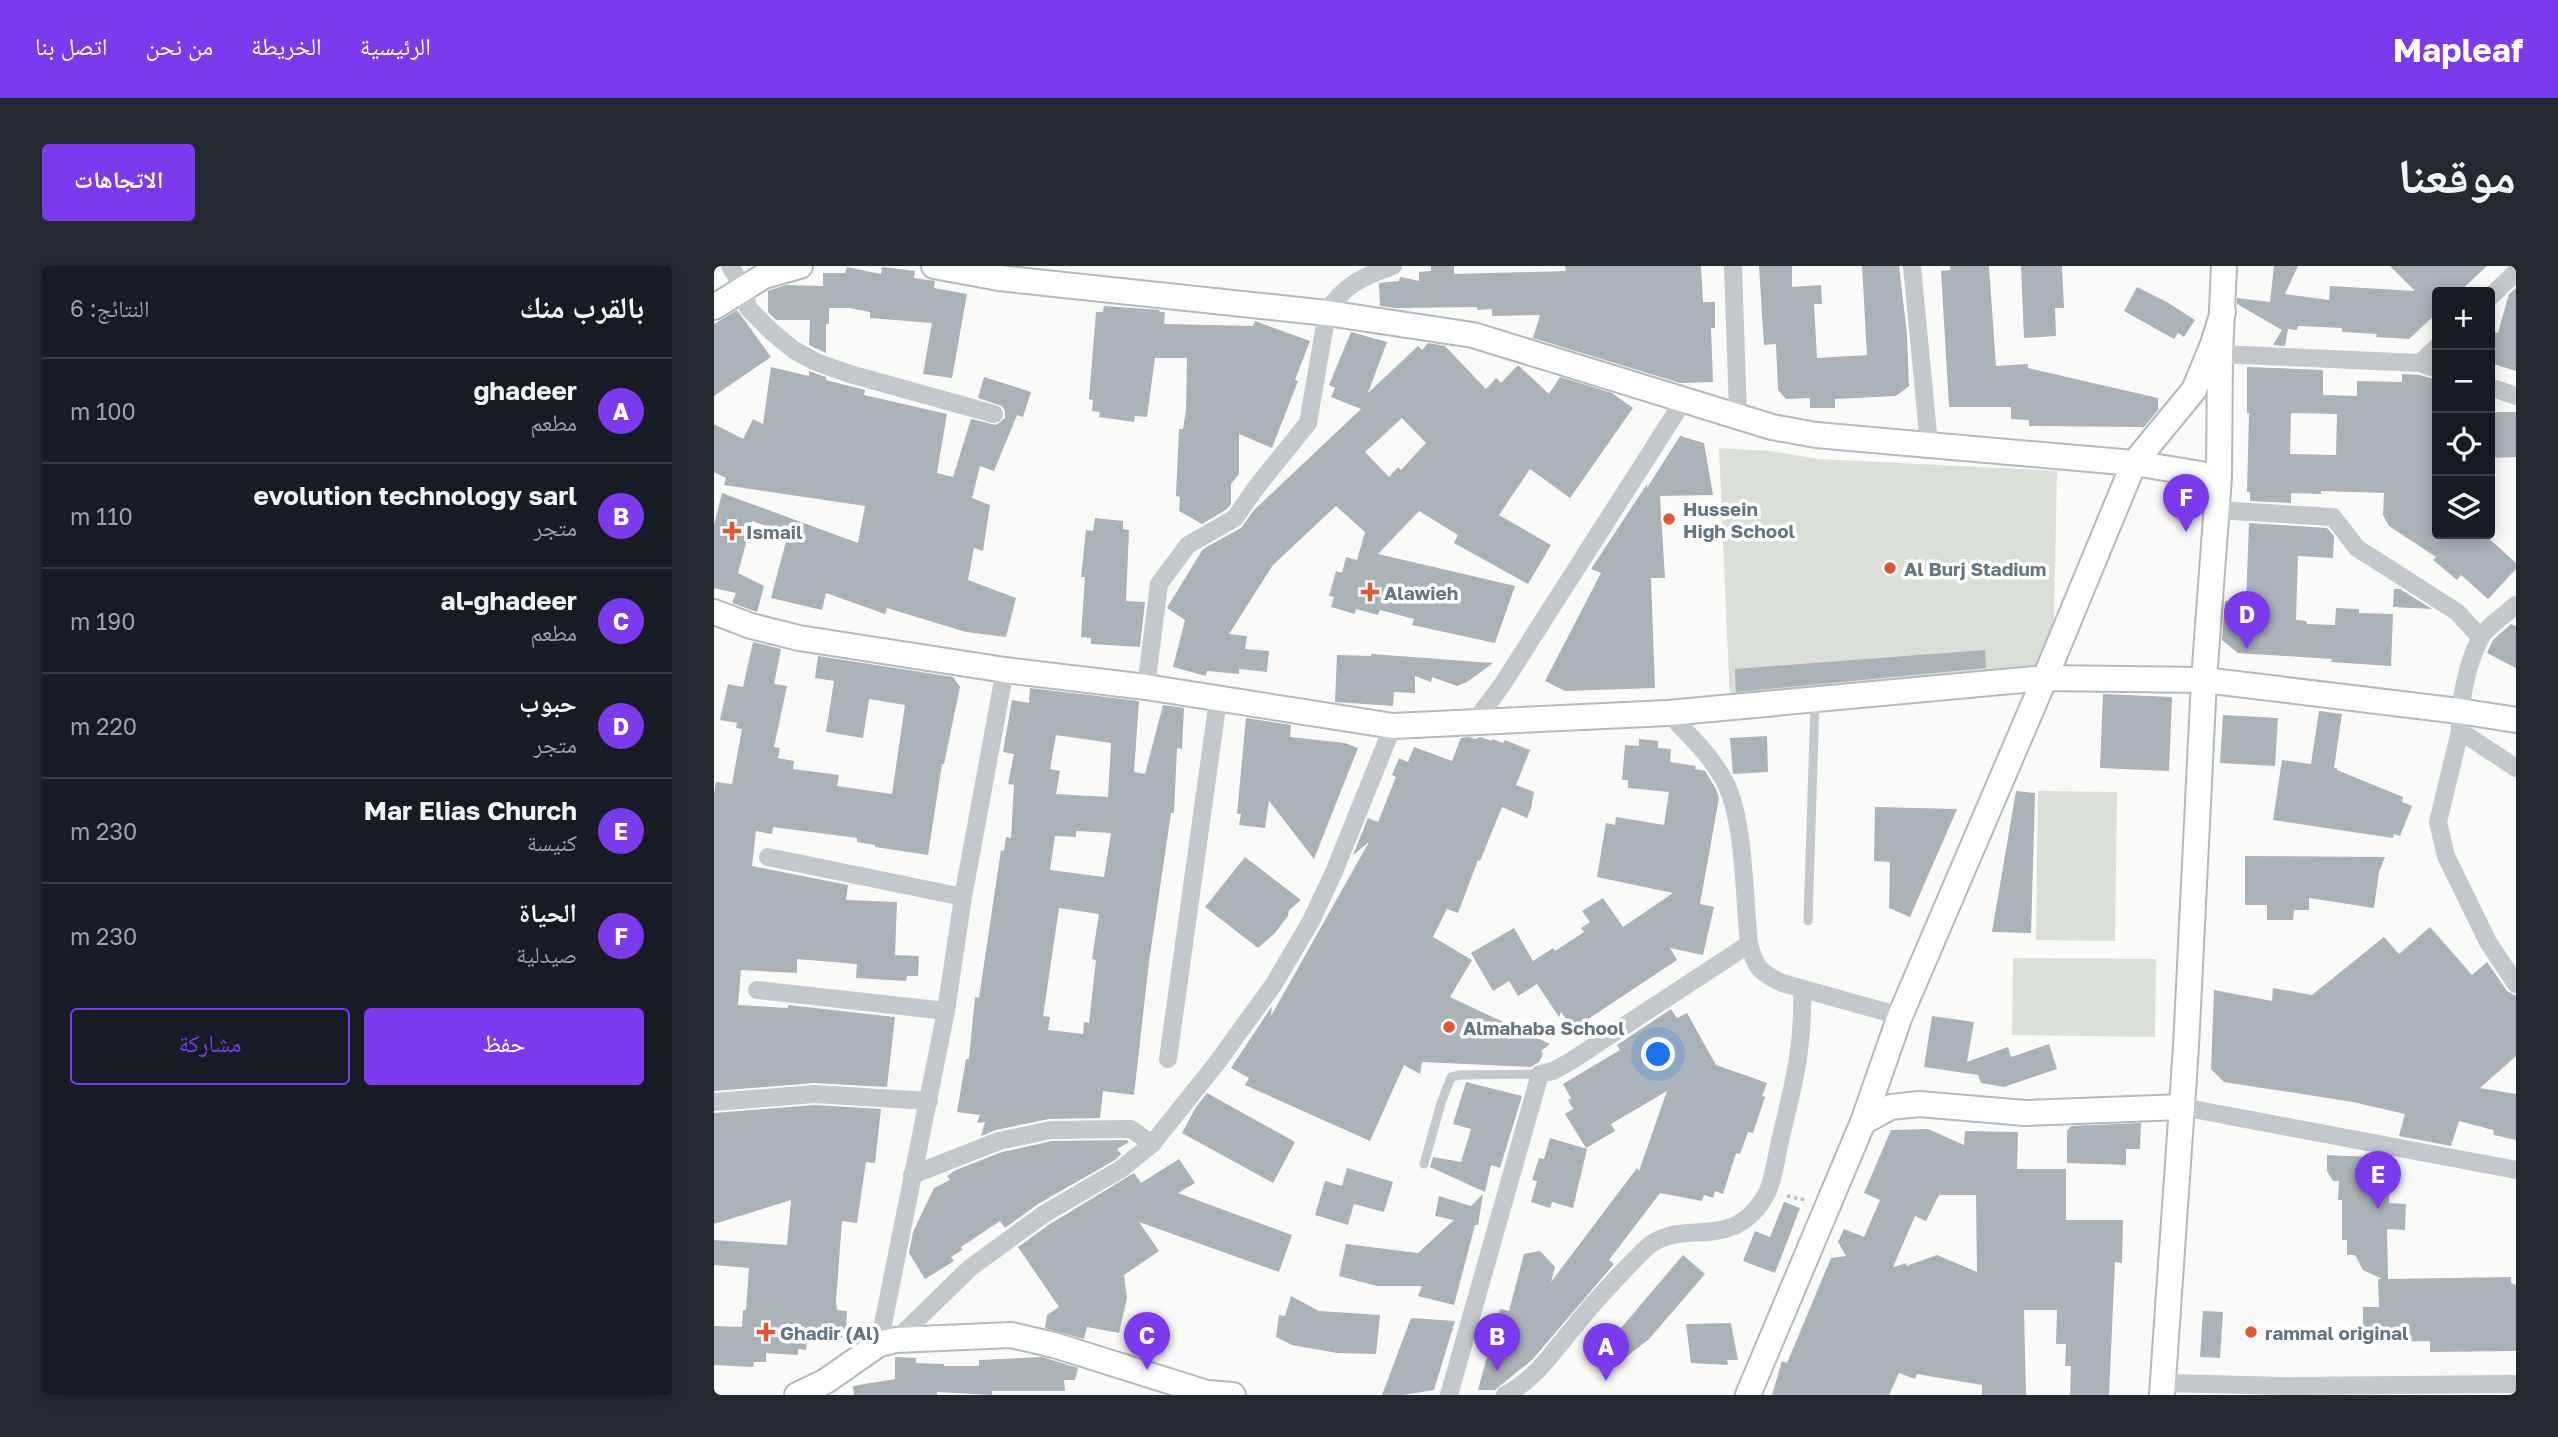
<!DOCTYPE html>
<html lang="ar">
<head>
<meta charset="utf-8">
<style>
	body { margin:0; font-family:"Golos Text","Noto Naskh Arabic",sans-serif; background:#242831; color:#f1f3f6; direction:rtl }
	.controls { position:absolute; right:21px; top:21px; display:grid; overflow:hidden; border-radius:7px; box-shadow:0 4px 18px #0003 }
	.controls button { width:63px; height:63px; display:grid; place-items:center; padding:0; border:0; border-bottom:2px solid #363941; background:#171b24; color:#f1f3f6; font:35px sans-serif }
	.you { position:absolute; left:945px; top:789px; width:24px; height:24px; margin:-18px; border:5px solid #fff; border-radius:50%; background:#1a73e8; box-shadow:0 0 0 10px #1a73e833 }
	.badge { display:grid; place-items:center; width:46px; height:46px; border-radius:50%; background:#7c3aed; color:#fff; font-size:23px; font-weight:700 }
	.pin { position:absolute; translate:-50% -58px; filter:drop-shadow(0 2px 4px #0008) }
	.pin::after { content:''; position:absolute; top:37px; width:24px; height:21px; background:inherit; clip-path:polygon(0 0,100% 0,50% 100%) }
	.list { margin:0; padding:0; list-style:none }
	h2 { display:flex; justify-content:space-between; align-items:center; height:91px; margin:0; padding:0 28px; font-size:30px }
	h2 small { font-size:23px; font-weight:400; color:#9ea1a6 }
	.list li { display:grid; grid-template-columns:46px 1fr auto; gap:21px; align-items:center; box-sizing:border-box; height:105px; padding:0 28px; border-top:2px solid #363941 }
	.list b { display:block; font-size:26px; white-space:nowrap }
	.list p { margin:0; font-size:23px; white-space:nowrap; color:#9ea1a6 }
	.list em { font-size:23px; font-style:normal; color:#9ea1a6 }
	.actions { display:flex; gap:14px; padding:21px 28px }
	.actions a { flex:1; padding:16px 0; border:2px solid #7c3aed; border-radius:7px; text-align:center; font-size:24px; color:#7c3aed }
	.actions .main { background:#7c3aed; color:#fff }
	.icon { flex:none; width:38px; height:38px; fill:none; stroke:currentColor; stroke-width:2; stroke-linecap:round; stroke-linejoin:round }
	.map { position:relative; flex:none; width:1802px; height:1129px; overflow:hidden; direction:ltr; border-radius:7px }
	header { display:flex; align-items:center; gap:42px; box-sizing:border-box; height:98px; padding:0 35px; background:#7c3aed; color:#fff }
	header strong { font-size:33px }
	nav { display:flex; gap:38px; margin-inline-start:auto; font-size:24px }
	.intro { display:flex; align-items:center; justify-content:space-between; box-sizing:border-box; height:168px; padding:0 42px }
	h1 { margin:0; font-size:49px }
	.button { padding:18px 32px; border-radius:7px; background:#7c3aed; color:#fff; font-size:24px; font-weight:700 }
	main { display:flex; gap:42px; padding:0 42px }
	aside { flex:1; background:#171b24; border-radius:7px; box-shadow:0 4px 18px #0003 }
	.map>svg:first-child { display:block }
	.green { fill:#dadfd7 }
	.building { fill:#aab3b9; fill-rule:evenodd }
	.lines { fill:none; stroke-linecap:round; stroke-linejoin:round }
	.secondary-casing { stroke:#b3babf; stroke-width:28 }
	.path { stroke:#bbbfc2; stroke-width:3.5; stroke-dasharray:3.5 3.5; stroke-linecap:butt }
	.lane { stroke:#c3c8cc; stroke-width:9 }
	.street { stroke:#c3c8cc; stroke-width:18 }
	.secondary { stroke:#fff; stroke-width:24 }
	.poi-dot { fill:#e4572e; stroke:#fff; stroke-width:2.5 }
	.labels { text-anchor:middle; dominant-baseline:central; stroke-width:7; stroke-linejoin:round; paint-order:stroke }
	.poi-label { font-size:19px; font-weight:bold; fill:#657683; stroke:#fff; text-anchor:start }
</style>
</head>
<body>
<header>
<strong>Mapleaf</strong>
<nav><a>الرئيسية</a><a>الخريطة</a><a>من نحن</a><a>اتصل بنا</a></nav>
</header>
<div class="intro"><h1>موقعنا</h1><a class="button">الاتجاهات</a></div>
<main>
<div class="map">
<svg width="1802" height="1129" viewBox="0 0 1802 1129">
	<rect width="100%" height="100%" fill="#fafaf8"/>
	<g class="green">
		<polygon points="1005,182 1056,185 1105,193 1343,205 1339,399 1016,435"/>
		<polygon points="1324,525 1403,526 1401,675 1322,674"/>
		<polygon points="1299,692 1442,693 1441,771 1298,769"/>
	</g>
	<g class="building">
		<polygon points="717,0 740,0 740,8 852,5 851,0 987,0 989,36 1001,36 1001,62 997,62 999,116 966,117 819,72 826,49 778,50 778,43 764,44 763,41 681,42 666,40 665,17 685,15 686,11 705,15 705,6 717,5"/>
		<polygon points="1045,0 1078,0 1078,21 1107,19 1108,38 1100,38 1103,92 1153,89 1148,0 1185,0 1193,68 1195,120 1182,130 1121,133 1121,142 1096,142 1096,132 1072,133 1064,124 1062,78 1050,79"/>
		<polygon points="1236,0 1275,0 1282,100 1314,98 1314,102 1444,132 1444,144 1430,161 1315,160 1315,154 1297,153 1297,141 1235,141 1227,5 1236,4"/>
		<polygon points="1307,0 1348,0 1350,42 1341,42 1342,70 1310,72"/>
		<polygon points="1560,0 1584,0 1571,28 1615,34 1616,20 1701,25 1676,0 1773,0 1745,26 1723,26 1723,47 1695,73 1662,71 1663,68 1628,66 1628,62 1584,60 1583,64 1574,63 1571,80 1559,79 1568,64 1523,38 1523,32 1556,36"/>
		<polygon points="133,1 167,8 168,1 201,5 200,12 221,15 220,22 253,28 238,112 209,108 218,57 156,52 156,46 135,42 115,42 115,58 112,58 112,87 95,79 96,54 62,54 54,46 54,25 56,24 72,19 109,20 109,7 131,7"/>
		<polygon points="1423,21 1453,36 1481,54 1470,71 1464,67 1460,73 1410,45"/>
		<polygon points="1802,22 1802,105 1776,97 1776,65 1784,67 1795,28"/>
		<polygon points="390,40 446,44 445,46 451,46 450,58 539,60 541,55 596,75 581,114 584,115 558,182 525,168 525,208 517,218 517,238 513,243 488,258 465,245 466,231 462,230 465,163 469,163 472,144 473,92 441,92 433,151 421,150 420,156 385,151 386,146 378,145 379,134 375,133 382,46 389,46"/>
		<polygon points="23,44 57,91 0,130 0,58"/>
		<path d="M 637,66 L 673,76 L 654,127 L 704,80 L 708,84 L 714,77 L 731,80 L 772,123 L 782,112 L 787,117 L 804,99 L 835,128 L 846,111 L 898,127 L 919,142 L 856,232 L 816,203 L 785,249 L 837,279 L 814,318 L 740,277 L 744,269 L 705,245 L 664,288 L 801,320 L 781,377 L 698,359 L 700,353 L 666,344 L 664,349 L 642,343 L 641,348 L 617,341 L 620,331 L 615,330 L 622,305 L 628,307 L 632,291 L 643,294 L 651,266 L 622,240 L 559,299 L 515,368 L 533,370 L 531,383 L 555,385 L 553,406 L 525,403 L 525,408 L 493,405 L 492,410 L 459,401 L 471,354 L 453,342 L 454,340 L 489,283 L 527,262 L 540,244 L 647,143 L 617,131 L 621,122 L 615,119 ZM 688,152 L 712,177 L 687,204 L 684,201 L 675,211 L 651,186 Z"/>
		<polygon points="57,101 95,110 95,105 112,111 112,114 151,124 150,129 233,148 223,207 239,211 257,153 282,159 291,152 291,145 288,140 264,132 270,111 317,126 309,151 303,149 280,205 266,200 258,232 276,239 269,285 260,282 254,314 302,332 292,371 252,366 173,342 171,348 112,327 108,344 57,332 74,268 38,255 24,307 50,320 43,346 18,337 22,327 0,322 0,259 8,227 144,277 151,240 10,219 12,212 0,206 0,158 29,173 39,153 49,158"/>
		<path d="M 1533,101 L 1609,104 L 1609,129 L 1643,130 L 1643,115 L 1688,116 L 1688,108 L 1706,109 L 1723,114 L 1723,268 L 1770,268 L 1802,297 L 1802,303 L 1774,333 L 1747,309 L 1743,314 L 1719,294 L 1722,291 L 1675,260 L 1669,249 L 1670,227 L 1607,225 L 1607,228 L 1577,227 L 1577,237 L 1536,235 L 1536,226 L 1533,226 L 1535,147 L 1533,147 ZM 1577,147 L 1623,148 L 1622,189 L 1576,188 Z"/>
		<polygon points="1780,146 1802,146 1802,191 1776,192 1776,164 1780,164"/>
		<polygon points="966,170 990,177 999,229 946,230 951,312 937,312 941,422 851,425 831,415 887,307 877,303 933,218 933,222"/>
		<polygon points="381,252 409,255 409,263 415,264 412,335 431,336 426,381 377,378 377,372 367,371 371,311 367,311 372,264 379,265"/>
		<polygon points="1535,257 1613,262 1620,270 1619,292 1584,290 1582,354 1592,355 1593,358 1621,359 1622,342 1645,343 1645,347 1679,348 1677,400 1617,396 1618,393 1524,387 1508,374 1511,335 1532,336"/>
		<polygon points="1680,323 1686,323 1718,343 1679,341"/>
		<polygon points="1797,358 1802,360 1802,402 1773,387 1779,374"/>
		<polygon points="39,376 67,383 60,418 73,420 60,481 66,482 64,492 80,495 79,503 125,509 123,520 178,528 191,439 155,433 149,472 112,466 120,415 101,412 104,390 239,411 246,421 230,498 228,498 214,589 161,581 161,579 143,576 143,572 59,561 58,568 42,565 38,600 134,619 132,634 183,636 181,689 205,690 204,710 193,710 192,715 142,712 143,698 83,693 83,707 27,704 24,739 74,742 74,739 181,751 173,821 100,817 0,825 0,528 2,516 18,518 28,463 22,462 23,457 6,454 14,418 29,421"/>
		<polygon points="1271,384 1272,402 1022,426 1021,403"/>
		<polygon points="657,388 779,397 753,416 743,420 718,411 717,416 701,410 701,427 680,426 679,440 621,436 623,389 657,390"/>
		<path d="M 316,422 L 425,435 L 420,506 L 431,508 L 449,439 L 470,442 L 468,483 L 463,482 L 460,547 L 457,547 L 435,696 L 420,829 L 389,825 L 386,852 L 335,853 L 282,864 L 267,870 L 271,856 L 263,857 L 266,849 L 243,846 L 252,793 L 255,793 L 261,731 L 265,732 L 287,584 L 290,585 L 292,571 L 297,572 L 300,519 L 294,518 L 300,488 L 289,486 L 298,434 L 315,437 ZM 342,469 L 397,477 L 394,531 L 342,528 L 346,505 L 336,503 ZM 362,565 L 397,567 L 390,611 L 336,604 L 341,570 L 362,571 ZM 345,642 L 385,648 L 378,693 L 382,694 L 375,757 L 370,756 L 369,768 L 334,764 L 336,751 L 329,750 Z"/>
		<polygon points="1389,428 1458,431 1455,505 1386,502"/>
		<polygon points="1605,445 1628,448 1620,502 1623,502 1623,504 1689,531 1688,536 1698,540 1686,570 1680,568 1679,572 1559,554 1568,494 1597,498"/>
		<polygon points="1509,449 1564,452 1561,500 1506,497"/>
		<polygon points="532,452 577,459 576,471 631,477 644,482 600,593 555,535 551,562 525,559 527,548 523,548"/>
		<polygon points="1053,470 1054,506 1019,508 1016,472"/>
		<polygon points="755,471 761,473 766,471 778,475 778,473 789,477 791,474 816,484 802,519 820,526 817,542 813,552 788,541 766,595 764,594 744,647 733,643 719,671 758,694 736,731 836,778 827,785 829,788 825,796 817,801 708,796 706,808 690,799 656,875 531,819 535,812 517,802 558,740 557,750 655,576 639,589 654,552 664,556 682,511 678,509 685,492 694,496 700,481 738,495 747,472"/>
		<polygon points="925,473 944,475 944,482 957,483 956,496 982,500 981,503 991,505 1002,523 1005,532 986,638 1000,641 989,689 956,682 963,694 859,763 847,746 845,751 823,718 804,730 795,715 779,725 757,687 800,662 819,695 839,682 841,685 870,666 867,662 876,656 868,645 889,632 909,661 959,627 883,611 892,557 901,559 902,551 950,559 955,526 914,522 914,514 908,514 911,479 925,480"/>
		<polygon points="1302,525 1321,527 1317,667 1278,666"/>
		<polygon points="1161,541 1243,543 1196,651 1175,642 1176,596 1160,595"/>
		<polygon points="1531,590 1671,591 1665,606 1660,642 1595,632 1595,644 1580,644 1579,654 1553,654 1553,639 1531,639"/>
		<polygon points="531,591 587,634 575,644 574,650 560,668 544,682 491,641"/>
		<polygon points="1716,661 1758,709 1773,696 1793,725 1802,730 1802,790 1766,822 1802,828 1802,874 1780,869 1779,864 1745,855 1737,880 1685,870 1691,848 1639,836 1510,816 1497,803 1500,724 1558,735 1559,722 1598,729 1670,671 1685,688"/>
		<polygon points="957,743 963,752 973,747 1002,799 1053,817 1048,830 1051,831 1039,867 1034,866 1026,888 1022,887 1009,928 1001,925 999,932 990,929 988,935 946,927 895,994 900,998 818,1094 781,1124 764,1124 775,1083 769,1078 780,1066 786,1043 795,1045 810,988 826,985 841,1001 837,1016 923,902 925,905 953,825 897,858 901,865 872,882 851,848 859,843 854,834 857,832 849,818 906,784 903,779"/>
		<polygon points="1218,750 1260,756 1253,796 1294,781 1297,791 1335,778 1343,803 1290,821 1267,817 1264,809 1210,801"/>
		<polygon points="752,816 808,830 786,902 777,899 771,926 716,901 719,891 747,896 757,863 739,858"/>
		<polygon points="493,827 581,876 559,917 468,867 482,841"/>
		<polygon points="101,839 167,843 161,897 152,896 143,957 128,955 122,1035 123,1044 133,1045 132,1063 128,1063 128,1072 121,1072 120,1076 93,1074 92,1084 84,1083 84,1089 52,1087 52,1096 40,1096 39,1101 0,1099 0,1060 28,1061 29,1044 32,1044 35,1002 0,999 0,974 73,979 77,934 0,958 0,847"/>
		<polygon points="1427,857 1426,883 1412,883 1412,899 1353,897 1353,865 1357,860"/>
		<path d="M 1214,863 L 1250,879 L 1251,865 L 1304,866 L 1303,903 L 1352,903 L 1352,954 L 1409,954 L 1408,997 L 1401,996 L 1395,1129 L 1356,1129 L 1357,1100 L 1351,1100 L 1352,1078 L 1342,1078 L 1343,1044 L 1310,1044 L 1312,1129 L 1268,1129 L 1268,1119 L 1203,1108 L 1201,1113 L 1185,1107 L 1175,1129 L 1058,1129 L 1068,1095 L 1073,1097 L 1117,992 L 1132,990 L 1124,976 L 1130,963 L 1150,971 L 1166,934 L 1150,927 L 1177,864 ZM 1225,929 L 1262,929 L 1263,1006 L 1223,989 L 1192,1000 L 1193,997 L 1179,1001 L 1201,950 L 1212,955 Z"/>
		<polygon points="836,872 873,883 859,942 838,936 836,942 817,936 823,915 818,914 825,892 830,893"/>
		<polygon points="413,874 415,876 403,883 407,888 401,894 324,938 291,962 286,955 247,981 248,984 237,991 240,995 211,1013 195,987 199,966 220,922 236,914 233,910 242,904 288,886 338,875"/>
		<polygon points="1613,889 1676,892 1675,937 1692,938 1691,964 1673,963 1674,1013 1797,1011 1797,1017 1802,1019 1802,1085 1716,1086 1716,1075 1663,1076 1663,1067 1649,1067 1649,1041 1665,1041 1664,1013 1668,1013 1649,1004 1641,989 1633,989 1633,974 1628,974 1628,934 1624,934 1625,915 1619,915 1613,905"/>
		<polygon points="465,893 481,917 464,927 578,969 565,1006 425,956 445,985 410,1009 413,1032 405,1067 373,1061 370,1073 331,1062 333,1049 345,1041 304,981 336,958 420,907 427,917"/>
		<polygon points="633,902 679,916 670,946 640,938 634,959 601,949 611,915 628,920"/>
		<polygon points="769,928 764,959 761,959 740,1039 704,1030 708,1020 663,1020 625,1010 632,978 704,987 740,954 721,950 725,930 757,940"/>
		<polygon points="1070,936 1086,942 1061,1007 1029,995 1041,965 1056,971"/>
		<polygon points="969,989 991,1008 935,1073 902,1099 889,1083"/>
		<polygon points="577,1030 605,1045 666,1049 662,1088 623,1087 578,1079 562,1071 565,1049 571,1050"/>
		<polygon points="1489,1045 1509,1046 1506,1092 1486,1091"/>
		<polygon points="697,1052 741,1055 720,1124 689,1129 668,1129"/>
		<polygon points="1017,1057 1024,1094 1013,1094 1014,1099 977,1097 972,1058"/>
		<polygon points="181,1091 202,1092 202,1097 230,1098 230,1100 265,1100 265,1094 328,1091 364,1102 361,1114 350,1114 351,1125 278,1125 278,1129 223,1126 223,1129 140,1129 139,1120 181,1113"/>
	</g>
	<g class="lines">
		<defs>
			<g id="secondary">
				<polyline points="220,0 285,12 613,47 759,69 1058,161 1102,169 1420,197 1505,211"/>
				<polyline points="0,41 50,10 86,0"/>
				<polyline points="0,346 37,360 85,372 291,404 432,421 679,460 954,447 1331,412 1490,414 1745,445 1802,454"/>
				<polyline points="1149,856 1177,841 1205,838 1311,847 1468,841"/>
				<polyline points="83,1129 112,1115 165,1078 182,1074 297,1069 340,1079 493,1127 519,1129"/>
				<polyline points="1034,1129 1149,856 1186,750 1331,412 1420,197 1480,124 1499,78 1509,46"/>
				<polyline points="1448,1129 1472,781 1490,414 1505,211 1506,88 1510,0"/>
			</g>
		</defs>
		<use href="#secondary" class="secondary-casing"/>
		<polyline class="path" points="1073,930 1092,934"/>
		<g class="lane">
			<polyline points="1094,655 1101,435"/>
			<polyline points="710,898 727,837 737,811 746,809 826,808"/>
		</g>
		<g class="street">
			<polyline points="16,0 30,23 34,42 58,66 80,84 102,96 136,108 280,148"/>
			<polyline points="1019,0 1024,148"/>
			<polyline points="1198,0 1215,178"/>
			<polyline points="1776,31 1802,6"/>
			<polyline points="1506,88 1706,97 1723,103"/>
			<polyline points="1706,97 1723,81"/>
			<polyline points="1776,121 1802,130"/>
			<polyline points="1501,244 1619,251 1643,282 1743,346 1766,371"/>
			<path d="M 1802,339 C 1791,349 1773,360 1766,373 C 1753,397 1745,438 1746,465 L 1802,502"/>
			<path d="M 432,421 L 445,318 L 474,279 L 521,252 L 544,219 L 594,157 L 613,47 C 627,20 652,9 679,0"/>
			<path d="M 954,447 C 975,469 998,490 1012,518 C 1031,558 1030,632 1035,678"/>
			<polyline points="761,455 788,419 970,134"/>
			<polyline points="1746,465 1724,556 1732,590 1774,676 1802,718"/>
			<polyline points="54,591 249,631"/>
			<polyline points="43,724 232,745"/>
			<polyline points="454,793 504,434"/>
			<polyline points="0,836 101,828 215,835"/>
			<polyline points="1468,841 1802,904"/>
			<polyline points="198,909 285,875 337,864 417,863 438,878"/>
			<polyline points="182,1074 256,1002 330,948 407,903 438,878 502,798 560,718 597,655 620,606 679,460"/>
			<polyline points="165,1078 232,745 249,631 291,404"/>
			<polyline points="1449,1117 1573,1120 1802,1118"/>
			<path d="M 735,1129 L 826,808 L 839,805 L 857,795 L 1035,678 C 1042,702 1045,706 1068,717 L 1186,750"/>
			<path d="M 791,1129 C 820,1114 835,1091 855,1067 C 878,1038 904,1010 930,984 C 956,958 989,973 1020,960 C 1035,953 1045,942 1053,927 C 1060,912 1062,892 1066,875 C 1079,820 1090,782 1088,724"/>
		</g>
		<use href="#secondary" class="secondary"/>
	</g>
	<g class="poi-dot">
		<circle cx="955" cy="253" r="7"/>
		<path d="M14.5 254.5h7v7h7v7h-7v7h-7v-7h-7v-7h7z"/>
		<circle cx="1176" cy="302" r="7"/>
		<path d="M652.5 315.5h7v7h7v7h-7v7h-7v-7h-7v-7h7z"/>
		<circle cx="735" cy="761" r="7"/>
		<path d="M48.5 1055.5h7v7h7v7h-7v7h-7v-7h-7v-7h7z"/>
		<circle cx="1537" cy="1066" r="7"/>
	</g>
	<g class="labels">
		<g class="poi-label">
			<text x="969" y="242">Hussein<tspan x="969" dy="22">High School</tspan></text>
			<text x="32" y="265">Ismail</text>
			<text x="1190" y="302">Al Burj Stadium</text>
			<text x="670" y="326">Alawieh</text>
			<text x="749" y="761">Almahaba School</text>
			<text x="66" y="1066">Ghadir (Al)</text>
			<text x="1551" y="1066">rammal original</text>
		</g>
	</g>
</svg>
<div class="controls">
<button>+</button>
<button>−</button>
<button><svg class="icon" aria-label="locate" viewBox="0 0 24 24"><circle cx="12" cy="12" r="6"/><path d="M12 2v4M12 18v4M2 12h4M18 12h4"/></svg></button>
<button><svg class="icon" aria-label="layers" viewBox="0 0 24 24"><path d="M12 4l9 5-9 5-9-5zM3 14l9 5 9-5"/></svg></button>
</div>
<div class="you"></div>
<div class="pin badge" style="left:892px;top:1115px">A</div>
<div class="pin badge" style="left:783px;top:1105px">B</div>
<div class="pin badge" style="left:433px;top:1104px">C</div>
<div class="pin badge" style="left:1533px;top:383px">D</div>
<div class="pin badge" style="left:1664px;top:943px">E</div>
<div class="pin badge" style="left:1472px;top:266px">F</div>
</div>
<aside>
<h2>بالقرب منك<small>النتائج: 6</small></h2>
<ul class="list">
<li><span class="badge">A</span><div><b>ghadeer</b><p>مطعم</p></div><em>100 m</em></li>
<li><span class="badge">B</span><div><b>evolution technology sarl</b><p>متجر</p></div><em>110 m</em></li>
<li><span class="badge">C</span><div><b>al-ghadeer</b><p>مطعم</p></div><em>190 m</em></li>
<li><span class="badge">D</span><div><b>حبوب</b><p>متجر</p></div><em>220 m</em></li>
<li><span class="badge">E</span><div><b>Mar Elias Church</b><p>كنيسة</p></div><em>230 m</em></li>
<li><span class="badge">F</span><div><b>الحياة</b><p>صيدلية</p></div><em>230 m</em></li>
</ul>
<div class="actions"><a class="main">حفظ</a><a>مشاركة</a></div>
</aside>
</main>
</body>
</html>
